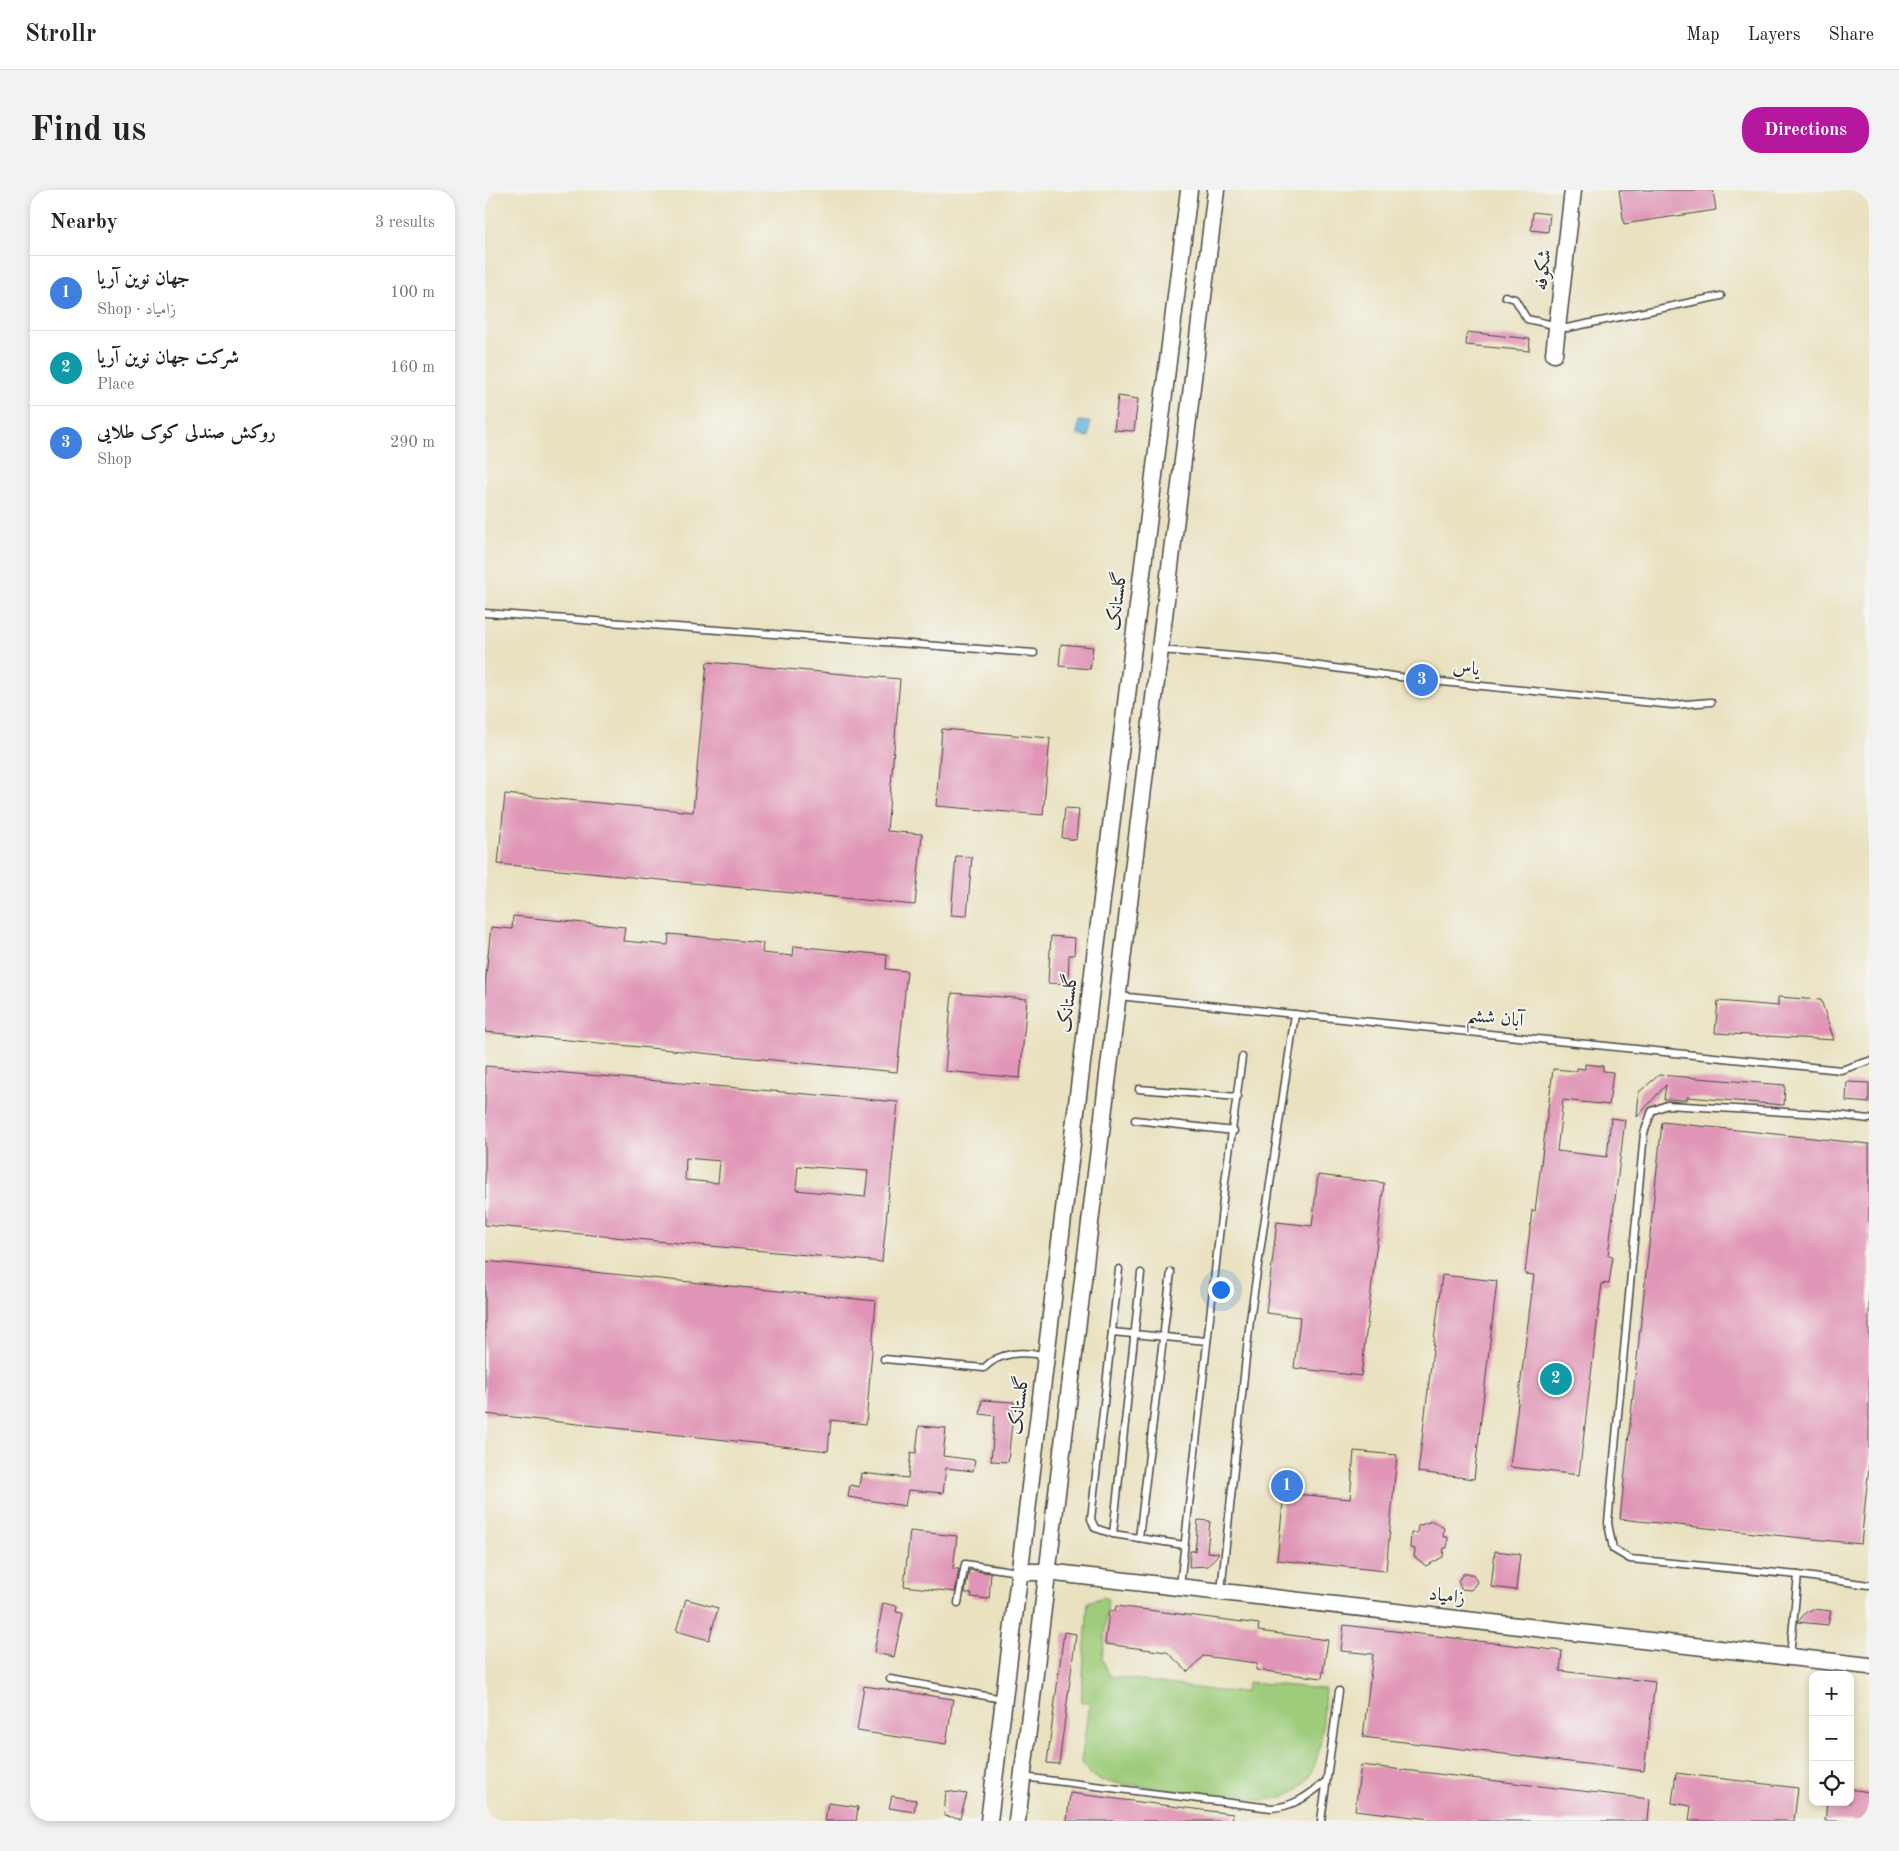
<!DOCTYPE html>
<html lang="en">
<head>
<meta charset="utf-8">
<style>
	body { margin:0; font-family:"Old Standard TT",Amiri,serif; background:#f2f2f2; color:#222 }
	.controls { position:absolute; right:15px; bottom:15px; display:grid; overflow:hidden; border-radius:10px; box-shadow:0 2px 8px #0003 }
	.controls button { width:45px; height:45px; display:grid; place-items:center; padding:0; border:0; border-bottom:1px solid #e0e0e0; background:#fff; color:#222; font:25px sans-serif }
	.you { position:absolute; left:735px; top:1099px; width:18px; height:18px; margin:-12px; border:4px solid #fff; border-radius:50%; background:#1a73e8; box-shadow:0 0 0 8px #1a73e833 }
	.badge { display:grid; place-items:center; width:32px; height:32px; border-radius:50%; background:#b5179e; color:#fff; font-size:16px; font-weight:700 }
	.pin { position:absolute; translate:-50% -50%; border:2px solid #fff; box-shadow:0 1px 5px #0006 }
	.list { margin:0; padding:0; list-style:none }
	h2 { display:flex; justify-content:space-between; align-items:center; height:65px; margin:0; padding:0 20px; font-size:21px }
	h2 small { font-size:16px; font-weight:400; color:#767676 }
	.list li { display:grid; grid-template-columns:32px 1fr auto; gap:15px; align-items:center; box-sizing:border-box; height:75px; padding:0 20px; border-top:1px solid #e0e0e0 }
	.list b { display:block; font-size:19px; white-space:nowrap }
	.list p { margin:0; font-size:16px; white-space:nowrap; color:#767676 }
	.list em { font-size:16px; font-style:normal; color:#767676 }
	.icon { flex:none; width:28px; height:28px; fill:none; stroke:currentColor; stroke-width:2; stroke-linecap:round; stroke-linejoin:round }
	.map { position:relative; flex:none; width:1384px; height:1631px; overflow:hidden; border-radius:20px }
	header { display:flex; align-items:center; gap:30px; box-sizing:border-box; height:70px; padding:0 25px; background:#fff; border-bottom:1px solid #e0e0e0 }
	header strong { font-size:24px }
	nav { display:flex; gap:28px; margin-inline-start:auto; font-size:18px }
	.intro { display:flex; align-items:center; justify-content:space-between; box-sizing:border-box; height:120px; padding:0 30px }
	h1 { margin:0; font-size:35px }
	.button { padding:12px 22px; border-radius:20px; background:#b5179e; color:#fff; font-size:18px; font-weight:700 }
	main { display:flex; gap:30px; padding:0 30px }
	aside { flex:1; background:#fff; border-radius:20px; box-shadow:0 2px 8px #0003 }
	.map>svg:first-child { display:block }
	.green { fill:#9ecc7a; stroke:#647c52 }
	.water { fill:#61b0db; stroke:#466e83 }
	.building { fill:#e095b6; fill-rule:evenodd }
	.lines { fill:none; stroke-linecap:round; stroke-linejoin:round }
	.service-casing { stroke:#484641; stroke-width:9 }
	.tertiary-casing { stroke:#484641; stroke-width:19 }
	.service { stroke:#fff; stroke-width:6 }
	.tertiary { stroke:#fff; stroke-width:16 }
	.labels { text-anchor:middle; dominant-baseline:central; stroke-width:4; stroke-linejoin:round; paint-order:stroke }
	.street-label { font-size:19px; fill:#2b2b2b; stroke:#f6f6f2 }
</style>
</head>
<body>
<header>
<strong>Strollr</strong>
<nav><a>Map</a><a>Layers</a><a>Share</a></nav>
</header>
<div class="intro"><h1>Find us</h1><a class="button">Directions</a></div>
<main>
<aside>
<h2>Nearby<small>3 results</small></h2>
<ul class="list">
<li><span class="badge" style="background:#3f7fe0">1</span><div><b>جهان نوین آریا</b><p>Shop · زامیاد</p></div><em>100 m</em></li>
<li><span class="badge" style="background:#0f9aa8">2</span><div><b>شرکت جهان نوین آریا</b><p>Place</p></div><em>160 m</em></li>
<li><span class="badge" style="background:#3f7fe0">3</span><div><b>روکش صندلی کوک طلایی</b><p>Shop</p></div><em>290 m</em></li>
</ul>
</aside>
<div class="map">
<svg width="1384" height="1631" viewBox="0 0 1384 1631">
	<rect width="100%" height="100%" fill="#f6f6f2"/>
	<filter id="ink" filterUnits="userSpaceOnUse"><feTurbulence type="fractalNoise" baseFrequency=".02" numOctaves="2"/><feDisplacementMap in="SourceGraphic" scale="10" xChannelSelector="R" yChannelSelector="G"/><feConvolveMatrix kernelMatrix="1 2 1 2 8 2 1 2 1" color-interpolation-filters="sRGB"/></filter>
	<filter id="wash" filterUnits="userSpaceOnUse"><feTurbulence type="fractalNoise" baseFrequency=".0096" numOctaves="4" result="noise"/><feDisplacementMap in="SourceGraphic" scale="20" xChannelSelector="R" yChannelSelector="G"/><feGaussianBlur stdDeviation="1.12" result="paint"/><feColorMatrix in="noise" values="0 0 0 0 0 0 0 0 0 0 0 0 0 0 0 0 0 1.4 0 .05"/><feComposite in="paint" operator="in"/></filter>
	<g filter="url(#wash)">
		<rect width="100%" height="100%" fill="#e9e1bf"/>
		<path class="green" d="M 618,1407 L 623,1409 L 617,1469 L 625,1486 L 733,1501 L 761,1502 L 763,1492 L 840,1499 C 836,1551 840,1613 770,1610 L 616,1591 L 604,1583 L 596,1572 L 604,1512 L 596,1512 L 603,1412 Z"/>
		<polygon class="water" points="594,231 605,232 604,247 592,245"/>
		<g id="blocks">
			<g class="building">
				<polygon points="1134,0 1228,0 1231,20 1139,34"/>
				<polygon points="1048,22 1065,24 1063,42 1046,40"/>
				<polygon points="982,142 1045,149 1044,161 981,155"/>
				<polygon points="633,206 653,209 649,241 629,240"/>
				<polygon points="576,454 608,457 605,479 574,476"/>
				<polygon points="222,472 415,489 402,641 437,644 430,715 13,674 20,604 208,622"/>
				<polygon points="457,539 565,548 558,625 451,616"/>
				<polygon points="580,618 594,619 591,650 577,648"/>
				<polygon points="471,666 487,667 482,726 466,725"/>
				<polygon points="28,726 140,737 138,751 183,755 184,744 278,753 277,763 308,766 309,756 402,765 401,779 422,781 412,882 0,842 0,795 6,737 27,739"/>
				<polygon points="566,746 590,748 589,765 584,765 583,794 563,793"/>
				<polygon points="467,803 542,809 535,888 460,881"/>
				<polygon points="1293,807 1336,810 1349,850 1230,843 1233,811 1293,816"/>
				<polygon points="1100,874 1118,876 1118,881 1128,882 1124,915 1078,910 1072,961 1122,967 1126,928 1140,930 1123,1065 1128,1066 1124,1094 1117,1093 1094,1285 1025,1277 1049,1085 1040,1084 1047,1020 1050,1021 1068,879 1092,881 1092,878 1100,879"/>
				<path d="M 0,876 L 413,912 L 397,1072 L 0,1035 ZM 201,968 L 235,971 L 233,993 L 200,990 ZM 313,976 L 383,981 L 380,1007 L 311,1000 Z"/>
				<polygon points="1174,885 1300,895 1299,915 1202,907 1202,910 1179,909 1181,895 1152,927 1154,902"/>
				<polygon points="1362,892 1384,893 1384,913 1361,911"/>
				<polygon points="1177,932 1384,954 1384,1276 1376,1354 1135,1329"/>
				<polygon points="833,985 899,993 876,1186 809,1178 815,1127 781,1123 792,1032 827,1036"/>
				<polygon points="0,1071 391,1111 381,1234 346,1230 343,1261 0,1224"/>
				<polygon points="957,1085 1012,1091 989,1289 933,1282"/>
				<polygon points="497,1210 529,1212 523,1272 506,1271 510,1226 495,1224"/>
				<polygon points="434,1236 461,1238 458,1266 490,1270 488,1281 461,1278 458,1303 423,1300 420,1316 363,1307 365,1295 374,1297 376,1283 423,1288 426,1262 431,1263"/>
				<polygon points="869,1261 912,1265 901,1381 792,1370 799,1303 865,1309"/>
				<polygon points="713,1330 725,1331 722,1362 734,1363 723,1376 704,1377 705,1361 710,1361"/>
				<polygon points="947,1331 959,1338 958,1347 963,1347 962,1358 959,1358 958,1367 941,1376 929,1366 930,1359 925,1358 926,1343 932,1343 933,1336"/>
				<polygon points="425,1341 472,1346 468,1379 474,1379 470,1402 419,1396"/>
				<polygon points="1010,1361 1035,1364 1031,1400 1006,1397"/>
				<polygon points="484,1380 506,1383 504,1409 486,1407 487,1404 480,1403"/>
				<polygon points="978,1384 988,1384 992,1392 986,1400 976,1399 973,1391"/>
				<polygon points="201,1409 233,1418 224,1450 191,1441"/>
				<polygon points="398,1413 412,1416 411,1422 418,1423 409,1467 389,1463"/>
				<polygon points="631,1416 774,1434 773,1441 843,1450 837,1488 771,1480 772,1473 718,1466 703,1482 682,1462 620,1454 624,1421 630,1421"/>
				<polygon points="1328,1419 1346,1421 1343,1435 1313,1432 1321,1422"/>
				<polygon points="859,1435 1077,1461 1075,1481 1170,1492 1159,1581 878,1547 888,1464 856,1461"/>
				<polygon points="579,1442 591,1444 574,1574 562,1573"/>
				<polygon points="379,1496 468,1509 461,1554 372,1541"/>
				<polygon points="876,1575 1165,1609 1163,1631 962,1631 870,1620"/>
				<polygon points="1191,1583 1313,1598 1309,1631 1204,1631 1206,1616 1187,1613"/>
				<polygon points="1365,1599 1384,1602 1384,1631 1340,1631 1342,1612 1365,1612"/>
				<polygon points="461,1601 482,1604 475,1628 459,1626"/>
				<polygon points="585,1603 748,1624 747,1631 582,1631"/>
				<polygon points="407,1606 431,1610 429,1622 404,1618"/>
				<polygon points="343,1613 373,1617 371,1631 340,1631"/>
			</g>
		</g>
	</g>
	<g filter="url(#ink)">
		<use href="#blocks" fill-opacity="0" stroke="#484641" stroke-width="1"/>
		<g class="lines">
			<defs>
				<g id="service">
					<polyline points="1020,106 1030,109 1042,129 1082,138 1236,106"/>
					<polyline points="0,423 549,463"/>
					<polyline points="676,460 784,469 937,490 1188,515 1226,512"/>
					<polyline points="633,806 1356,880 1384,871"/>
					<polyline points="654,899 753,907"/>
					<polyline points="1384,929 1352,925 1182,915 1167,921 1159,943 1123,1333 1128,1359 1145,1369 1313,1385 1384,1395"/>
					<polyline points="650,930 749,941"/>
					<polyline points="634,1079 606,1329 610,1338 628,1344 699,1355"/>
					<polyline points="627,1142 722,1151"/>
					<path d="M 399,1169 L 499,1178 C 515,1161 537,1162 560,1165"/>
					<polyline points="628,1344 656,1083"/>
					<polyline points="654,1348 686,1082"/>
					<polyline points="695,1396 740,992 757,867"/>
					<polyline points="736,1401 765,1130 810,824"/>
					<polyline points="473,1413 480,1374 533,1382"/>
					<polyline points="1305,1466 1313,1385"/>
					<polyline points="405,1489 518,1509"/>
					<path d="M 538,1587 L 786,1618 C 808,1617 823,1606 840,1592"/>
					<polyline points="836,1631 854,1501"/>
				</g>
				<g id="tertiary">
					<polyline points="1069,164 1088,0"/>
					<polyline points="534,1382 562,1382 1384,1476"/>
					<polyline points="504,1631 704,0"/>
					<polyline points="532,1631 731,0"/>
				</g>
			</defs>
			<use href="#service" class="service-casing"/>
			<use href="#tertiary" class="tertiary-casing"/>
			<use href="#service" class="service"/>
			<use href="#tertiary" class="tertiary"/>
		</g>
	</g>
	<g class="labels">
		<g class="street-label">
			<text transform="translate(1059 80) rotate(-84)">شکوفه</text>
			<text transform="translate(633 411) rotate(-83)">گلستانک</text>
			<text transform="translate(981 479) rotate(6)">یاس</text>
			<text transform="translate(584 813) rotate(-83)">گلستانک</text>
			<text transform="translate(1010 829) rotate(6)">آبان ششم</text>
			<text transform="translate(535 1215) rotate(-83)">گلستانک</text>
			<text transform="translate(962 1407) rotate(7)">زامیاد</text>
		</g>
	</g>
</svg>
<div class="controls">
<button>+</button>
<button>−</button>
<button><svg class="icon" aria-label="locate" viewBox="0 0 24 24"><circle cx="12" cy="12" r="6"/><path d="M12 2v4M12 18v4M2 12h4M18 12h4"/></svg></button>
</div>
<div class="you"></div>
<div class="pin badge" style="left:802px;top:1296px;background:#3f7fe0">1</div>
<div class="pin badge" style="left:1071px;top:1189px;background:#0f9aa8">2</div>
<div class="pin badge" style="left:937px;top:490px;background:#3f7fe0">3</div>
</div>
</main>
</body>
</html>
